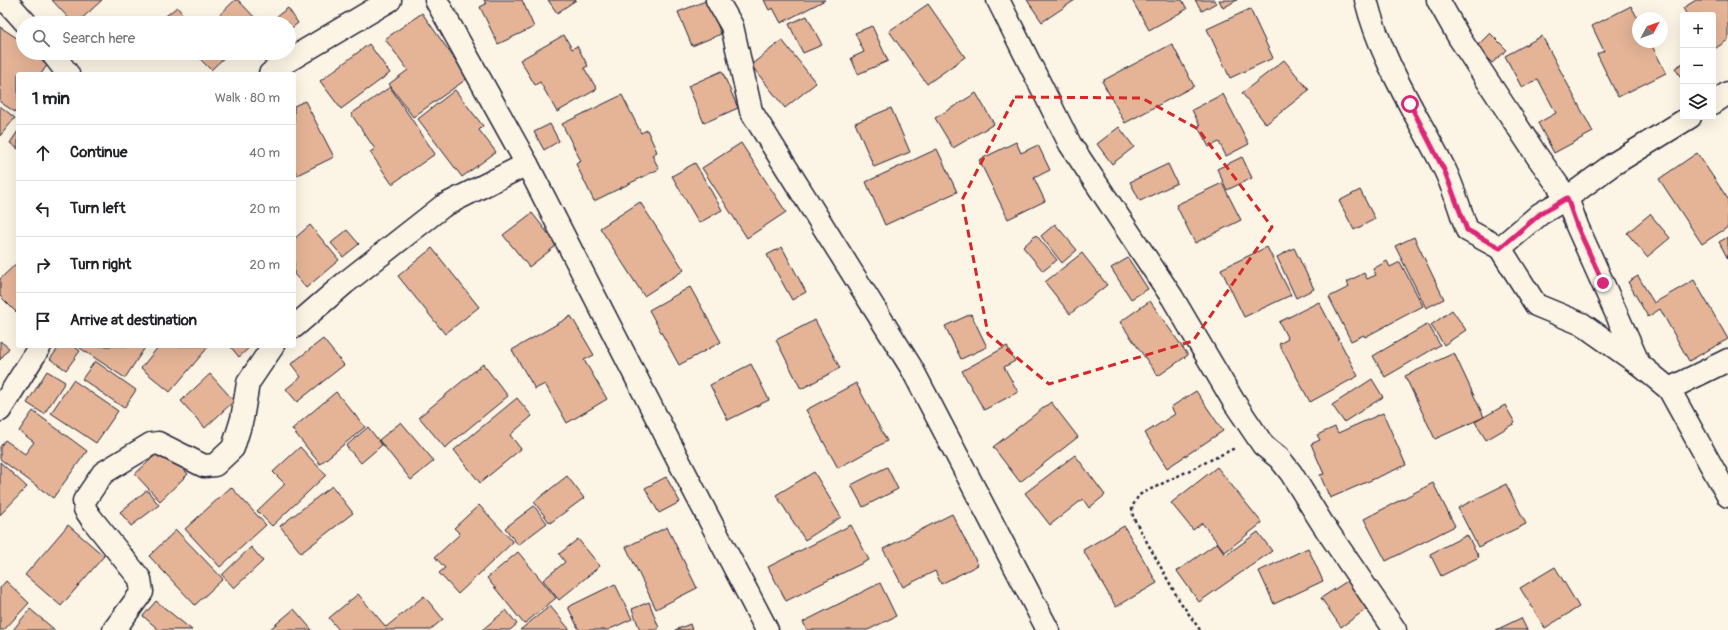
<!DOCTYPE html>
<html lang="en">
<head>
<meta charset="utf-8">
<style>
	body { margin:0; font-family:Pangolin,sans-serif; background:#f2f2f2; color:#202124 }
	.controls { position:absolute; right:12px; top:12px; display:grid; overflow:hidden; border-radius:4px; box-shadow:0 4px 16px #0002 }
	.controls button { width:36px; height:36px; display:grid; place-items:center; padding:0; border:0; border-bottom:1px solid #e0e0e0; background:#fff; color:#202124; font:20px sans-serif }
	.compass { position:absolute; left:1632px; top:12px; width:36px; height:36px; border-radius:50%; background:#fff; box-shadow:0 4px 16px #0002; rotate:49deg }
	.stop { position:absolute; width:12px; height:12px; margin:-9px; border:3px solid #db2777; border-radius:50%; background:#fff }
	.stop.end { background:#db2777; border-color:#fff; box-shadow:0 1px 4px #0008 }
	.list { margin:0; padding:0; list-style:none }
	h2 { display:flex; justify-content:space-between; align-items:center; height:52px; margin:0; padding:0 16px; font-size:17px }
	h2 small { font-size:13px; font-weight:400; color:#757577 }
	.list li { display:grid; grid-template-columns:26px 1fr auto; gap:12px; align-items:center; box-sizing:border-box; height:56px; padding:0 16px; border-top:1px solid #e0e0e0 }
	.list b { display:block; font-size:15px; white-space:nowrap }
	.list em { font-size:13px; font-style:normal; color:#757577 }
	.icon { flex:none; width:22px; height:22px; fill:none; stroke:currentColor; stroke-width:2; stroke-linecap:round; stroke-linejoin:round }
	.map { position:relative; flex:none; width:1728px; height:630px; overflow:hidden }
	.search { position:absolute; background:#fff; box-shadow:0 4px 16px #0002; left:16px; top:16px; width:280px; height:44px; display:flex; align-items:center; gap:10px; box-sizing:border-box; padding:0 14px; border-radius:22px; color:#757577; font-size:15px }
	.panel { position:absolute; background:#fff; box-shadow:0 4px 16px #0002; left:16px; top:72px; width:280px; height:276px; border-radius:4px }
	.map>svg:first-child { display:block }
	.building { fill:#e5b497; stroke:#22223b }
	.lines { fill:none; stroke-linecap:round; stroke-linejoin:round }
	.minor-casing { stroke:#22223b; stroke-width:25 }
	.path { stroke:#22223b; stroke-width:2.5; stroke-dasharray:3 3; stroke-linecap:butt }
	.minor { stroke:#fcf5e5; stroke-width:22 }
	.route { stroke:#db2777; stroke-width:5 }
	.marked { fill:none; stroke:#d62828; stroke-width:3; stroke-dasharray:8 5; stroke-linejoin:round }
</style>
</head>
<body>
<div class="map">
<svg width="1728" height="630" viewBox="0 0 1728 630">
	<rect width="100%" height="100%" fill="#fcf5e5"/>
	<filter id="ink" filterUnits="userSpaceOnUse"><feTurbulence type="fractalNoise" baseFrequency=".025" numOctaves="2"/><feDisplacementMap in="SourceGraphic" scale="8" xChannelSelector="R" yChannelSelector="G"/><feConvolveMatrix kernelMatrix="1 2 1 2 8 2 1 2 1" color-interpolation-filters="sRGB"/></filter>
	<g filter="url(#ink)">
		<g class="building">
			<polygon points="52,0 102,0 77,23 73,23"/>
			<polygon points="235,0 238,0 260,23 211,23"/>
			<polygon points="484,0 522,0 534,27 498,44 480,7 486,4"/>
			<polygon points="548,0 576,0 557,13"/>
			<polygon points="708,0 721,34 692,46 678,12"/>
			<polygon points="764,0 825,0 781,23 773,8 769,10"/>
			<polygon points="1027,0 1075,0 1042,22"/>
			<polygon points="1132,0 1182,0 1187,9 1149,30"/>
			<polygon points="1195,0 1214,0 1216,3 1202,11"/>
			<polygon points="1219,0 1237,0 1223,8"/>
			<polygon points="1696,0 1728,0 1728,40 1713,50 1713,15 1687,15 1683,8"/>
			<polygon points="928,4 965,57 927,84 889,31"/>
			<polygon points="1631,6 1638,19 1638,42 1650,42 1666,73 1618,97 1597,54 1604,51 1592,26"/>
			<polygon points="177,7 190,23 157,23"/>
			<polygon points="288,8 298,23 289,30 289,23 276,23 273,19"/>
			<polygon points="1250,9 1273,58 1230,78 1207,29"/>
			<polygon points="422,13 468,78 413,117 389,84 408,70 385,39"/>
			<polygon points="807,16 822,45 803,53 789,24"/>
			<polygon points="872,26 888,61 858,74 851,58 864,52 855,33"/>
			<polygon points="0,27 23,42 23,53 38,53 50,61 41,74 18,74 18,107 15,112 0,102"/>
			<polygon points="1490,33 1507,50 1492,63 1476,47"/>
			<polygon points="564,35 572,49 577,46 588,66 584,68 597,89 557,112 540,82 535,85 520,60"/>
			<polygon points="1542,36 1593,132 1554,153 1538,123 1556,113 1538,79 1522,88 1505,56"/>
			<polygon points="782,40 816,83 785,108 751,65"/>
			<polygon points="369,44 390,73 341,109 320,81"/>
			<polygon points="1172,44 1194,86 1125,123 1102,81"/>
			<polygon points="194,53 229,53 211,70"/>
			<polygon points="1284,60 1309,90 1266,124 1242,93"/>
			<polygon points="1683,63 1683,81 1675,68"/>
			<polygon points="722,71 738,108 704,123 688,86"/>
			<polygon points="390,87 435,154 392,184 370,152 375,149 351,114"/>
			<polygon points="455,90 483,126 479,130 496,152 462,177 418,119"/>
			<polygon points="976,93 994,124 953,148 935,118"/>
			<polygon points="1223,94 1249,144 1226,156 1219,142 1209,147 1198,127 1200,126 1192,110"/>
			<polygon points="622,95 641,133 647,130 657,152 652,155 659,169 594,201 576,164 581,161 562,124"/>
			<polygon points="305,101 334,157 297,175 294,169 294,106"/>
			<polygon points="0,106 15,118 0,136"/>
			<polygon points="891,108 910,152 874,167 855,123"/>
			<polygon points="550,124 559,141 544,150 534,132"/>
			<polygon points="1119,127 1134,147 1112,164 1097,144"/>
			<polygon points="18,131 18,149 10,143"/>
			<polygon points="1016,142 1021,153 1038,145 1050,170 1034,178 1045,201 1008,219 979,160"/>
			<polygon points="741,143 786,212 747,238 702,168"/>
			<polygon points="937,149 957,192 885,225 866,182"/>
			<polygon points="1697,153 1728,199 1728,227 1702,244 1659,179"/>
			<polygon points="1242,157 1252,178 1227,190 1217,169"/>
			<polygon points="695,163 722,210 699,223 672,176"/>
			<polygon points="1168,164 1177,183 1140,201 1130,182"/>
			<polygon points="1222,183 1241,220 1195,243 1176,205"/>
			<polygon points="1360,190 1375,219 1354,230 1339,201"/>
			<polygon points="640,202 684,270 644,296 600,228"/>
			<polygon points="532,213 557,245 529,267 503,235"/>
			<polygon points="1650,214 1670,238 1647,257 1627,233"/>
			<polygon points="1055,224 1077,250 1062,263 1041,236"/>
			<polygon points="310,225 339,260 306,288 294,274 294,239"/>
			<polygon points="347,230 359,244 343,257 331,243"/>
			<polygon points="1036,235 1057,260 1043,271 1023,247"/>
			<polygon points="1414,237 1444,299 1426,308 1395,246"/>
			<polygon points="1728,237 1728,259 1719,242"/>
			<polygon points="782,247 806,292 792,300 767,255"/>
			<polygon points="1267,247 1291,295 1244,317 1221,269"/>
			<polygon points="432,248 479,307 445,334 398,276"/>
			<polygon points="1294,248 1314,289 1296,298 1277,257"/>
			<polygon points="1082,253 1107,285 1070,314 1045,282"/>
			<polygon points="1128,258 1148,289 1131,299 1111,268"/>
			<polygon points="1387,261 1390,267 1400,262 1423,306 1365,337 1364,335 1351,341 1329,297 1349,287 1347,282 1364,273 1367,279 1376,275 1373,269"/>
			<polygon points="18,262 18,310 16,312 0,296 0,279"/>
			<polygon points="1638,276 1654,303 1694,280 1728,339 1689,361 1660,309 1648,317 1628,282"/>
			<polygon points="690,287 721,342 679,365 649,310"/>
			<polygon points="1150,301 1188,355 1158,376 1120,322"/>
			<polygon points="1319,302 1358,376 1310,402 1279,344 1288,339 1279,322"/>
			<polygon points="1452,310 1466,330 1444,345 1431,325"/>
			<polygon points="971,314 987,347 961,359 945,326"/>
			<polygon points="571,316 594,355 584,360 607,399 567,423 545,384 535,389 512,350"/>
			<polygon points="815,320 840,368 801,389 776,340"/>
			<polygon points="1428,324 1440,345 1385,377 1373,356"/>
			<polygon points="323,339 344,365 297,402 286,389 301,377 291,364"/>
			<polygon points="0,341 9,348 0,360"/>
			<polygon points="60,346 73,346 80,351 66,370 50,359"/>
			<polygon points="77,346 146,346 125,378"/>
			<polygon points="159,346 209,346 170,392 141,368"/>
			<polygon points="230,346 251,346 239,357"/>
			<polygon points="1007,346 1015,361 1004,367 1018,392 984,410 962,371"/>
			<polygon points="1454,353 1484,417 1435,439 1405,376"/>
			<polygon points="95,361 136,390 124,408 82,379"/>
			<polygon points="483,364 508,396 445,448 419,417"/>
			<polygon points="751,364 769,400 728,420 710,385"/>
			<polygon points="47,371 65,382 44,414 27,403"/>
			<polygon points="210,374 234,401 205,428 181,401"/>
			<polygon points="1372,379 1383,397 1344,422 1332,405"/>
			<polygon points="73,380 118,411 96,443 51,413"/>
			<polygon points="856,383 887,441 838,468 806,410"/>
			<polygon points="1196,391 1223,431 1167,468 1145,433 1175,414 1171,407"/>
			<polygon points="336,392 365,427 320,464 292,429"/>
			<polygon points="517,398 532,416 510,435 521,449 480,483 454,450"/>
			<polygon points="1051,402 1078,437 1020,482 993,447"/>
			<polygon points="1505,405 1515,423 1486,440 1475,422"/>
			<polygon points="33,411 87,451 53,498 0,459 0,447 5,440 25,454 34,442 19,431"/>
			<polygon points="1383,413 1406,465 1330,498 1320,475 1324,474 1311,444 1320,440 1317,435 1335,427 1338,433"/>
			<polygon points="401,422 434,461 411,480 379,440"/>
			<polygon points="368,427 382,445 361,463 346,446"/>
			<polygon points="300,447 326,475 272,526 257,511 285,484 273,472"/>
			<polygon points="163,448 188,474 160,501 135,474"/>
			<polygon points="1075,455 1105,495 1089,508 1083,499 1050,525 1025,493"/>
			<polygon points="0,462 27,487 0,515"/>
			<polygon points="887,467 898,489 863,507 851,485"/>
			<polygon points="1217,467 1262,523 1225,552 1202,523 1193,530 1171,503"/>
			<polygon points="814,472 841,517 805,540 776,495"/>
			<polygon points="567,476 584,498 550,523 534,502"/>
			<polygon points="666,477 680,502 659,513 645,488"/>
			<polygon points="1433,483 1455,526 1386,561 1364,519"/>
			<polygon points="1506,484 1526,524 1478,547 1458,508"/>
			<polygon points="332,486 353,513 301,553 280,526"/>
			<polygon points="231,487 266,525 220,567 185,529"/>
			<polygon points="147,490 159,505 131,526 120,512"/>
			<polygon points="479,505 513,542 458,594 439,573 445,568 435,557 460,534 454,528"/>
			<polygon points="534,506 547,523 518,545 505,528"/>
			<polygon points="952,514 978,565 941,584 935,571 903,587 883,549"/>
			<polygon points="68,525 104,556 61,606 25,575"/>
			<polygon points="851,525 869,560 786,601 768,567"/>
			<polygon points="1124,526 1157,583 1116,607 1083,550"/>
			<polygon points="667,527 697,588 656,609 626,547"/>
			<polygon points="176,530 223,579 195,605 149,556"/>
			<polygon points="1258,532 1272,551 1199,602 1177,571 1217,543 1226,555"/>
			<polygon points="1467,535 1479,557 1441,576 1430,554"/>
			<polygon points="578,539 600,566 559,600 543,580 565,562 559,554"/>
			<polygon points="251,547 263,561 234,588 222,575"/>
			<polygon points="1308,548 1323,581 1274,604 1259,571"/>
			<polygon points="518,552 556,598 524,624 487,578"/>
			<polygon points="1555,567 1579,607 1545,628 1520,588"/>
			<polygon points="1352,578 1371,606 1341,627 1321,598"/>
			<polygon points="6,581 29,603 4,630 0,630 0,588"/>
			<polygon points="880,583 896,616 868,630 807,630 803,622"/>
			<polygon points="615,584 632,619 608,630 579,630 568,607"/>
			<polygon points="358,594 386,627 424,596 443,619 430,630 339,630 329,618"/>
			<polygon points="156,601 192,630 159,630 143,616"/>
			<polygon points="649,602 659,628 656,630 640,630 632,609"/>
			<polygon points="550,606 570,630 520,630"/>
			<polygon points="30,609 55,630 13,630"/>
			<polygon points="294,609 312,630 269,630"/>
			<polygon points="506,610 517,624 510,630 482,630"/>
			<polygon points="1521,618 1527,630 1496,630"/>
			<polygon points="690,624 692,630 675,630"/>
		</g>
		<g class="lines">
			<defs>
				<g id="minor">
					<polyline points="1,0 9,4 26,23"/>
					<polyline points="436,0 527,164 684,471 767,630"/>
					<polyline points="717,0 732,26 751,111 911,367 1048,630"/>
					<polyline points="998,0 1070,144 1172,297 1234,402 1263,445 1279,458 1291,473 1322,523 1395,630"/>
					<path d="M 1366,0 C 1381,61 1417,115 1445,170 C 1454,189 1460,210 1467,230 L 1500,248 L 1536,305 L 1582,324 L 1640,365 L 1669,389 L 1728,496"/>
					<polyline points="1438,0 1460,39 1537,156 1567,198 1577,226 1639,364"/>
					<polyline points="52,53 68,74"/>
					<polyline points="270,74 279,66 390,0"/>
					<polyline points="1713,103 1728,93"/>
					<polyline points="1500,248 1540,214 1567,198 1612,165 1690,117"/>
					<polyline points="294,327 345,283 443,206 527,164"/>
					<polyline points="1669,389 1728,360"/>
					<polyline points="0,410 40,346"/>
					<polyline points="114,630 142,592 140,579 91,518 85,509 84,501 103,473 151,444 158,443 204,466 215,465 233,448 242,419 248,383 273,346"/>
				</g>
			</defs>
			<use href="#minor" class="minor-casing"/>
			<polyline class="path" points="1200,630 1179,600 1133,517 1132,507 1139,495 1235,448"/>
			<use href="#minor" class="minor"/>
		</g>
	</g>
	<g class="lines" filter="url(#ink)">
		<polyline class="route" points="1410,104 1445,172 1467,230 1500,248 1540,214 1567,198 1577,226 1603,283"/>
	</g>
	<path class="marked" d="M 1015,97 L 1142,98 L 1198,129 L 1272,227 L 1193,341 L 1049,384 L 988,334 L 962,200 Z"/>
</svg>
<div class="controls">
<button>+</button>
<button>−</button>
<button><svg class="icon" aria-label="layers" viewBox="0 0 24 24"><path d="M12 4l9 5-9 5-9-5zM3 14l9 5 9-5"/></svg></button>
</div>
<svg class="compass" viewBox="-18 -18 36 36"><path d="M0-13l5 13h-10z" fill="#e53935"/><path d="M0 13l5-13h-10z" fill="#757577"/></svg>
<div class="stop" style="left:1410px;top:104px"></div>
<div class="stop end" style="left:1603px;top:283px"></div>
<div class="search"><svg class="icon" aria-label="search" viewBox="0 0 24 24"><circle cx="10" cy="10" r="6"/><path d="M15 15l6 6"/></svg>Search here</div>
<section class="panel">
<h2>1 min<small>Walk · 80 m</small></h2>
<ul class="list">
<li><svg class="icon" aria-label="ahead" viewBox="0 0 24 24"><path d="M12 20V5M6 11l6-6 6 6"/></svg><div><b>Continue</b></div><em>40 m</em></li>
<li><svg class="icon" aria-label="left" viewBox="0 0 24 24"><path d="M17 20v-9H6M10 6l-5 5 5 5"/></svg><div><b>Turn left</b></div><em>20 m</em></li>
<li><svg class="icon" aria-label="right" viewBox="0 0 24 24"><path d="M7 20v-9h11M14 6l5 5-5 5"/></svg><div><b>Turn right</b></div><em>20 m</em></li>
<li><svg class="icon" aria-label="arrive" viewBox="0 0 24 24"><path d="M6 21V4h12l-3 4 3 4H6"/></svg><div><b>Arrive at destination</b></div></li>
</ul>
</section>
</div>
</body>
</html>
